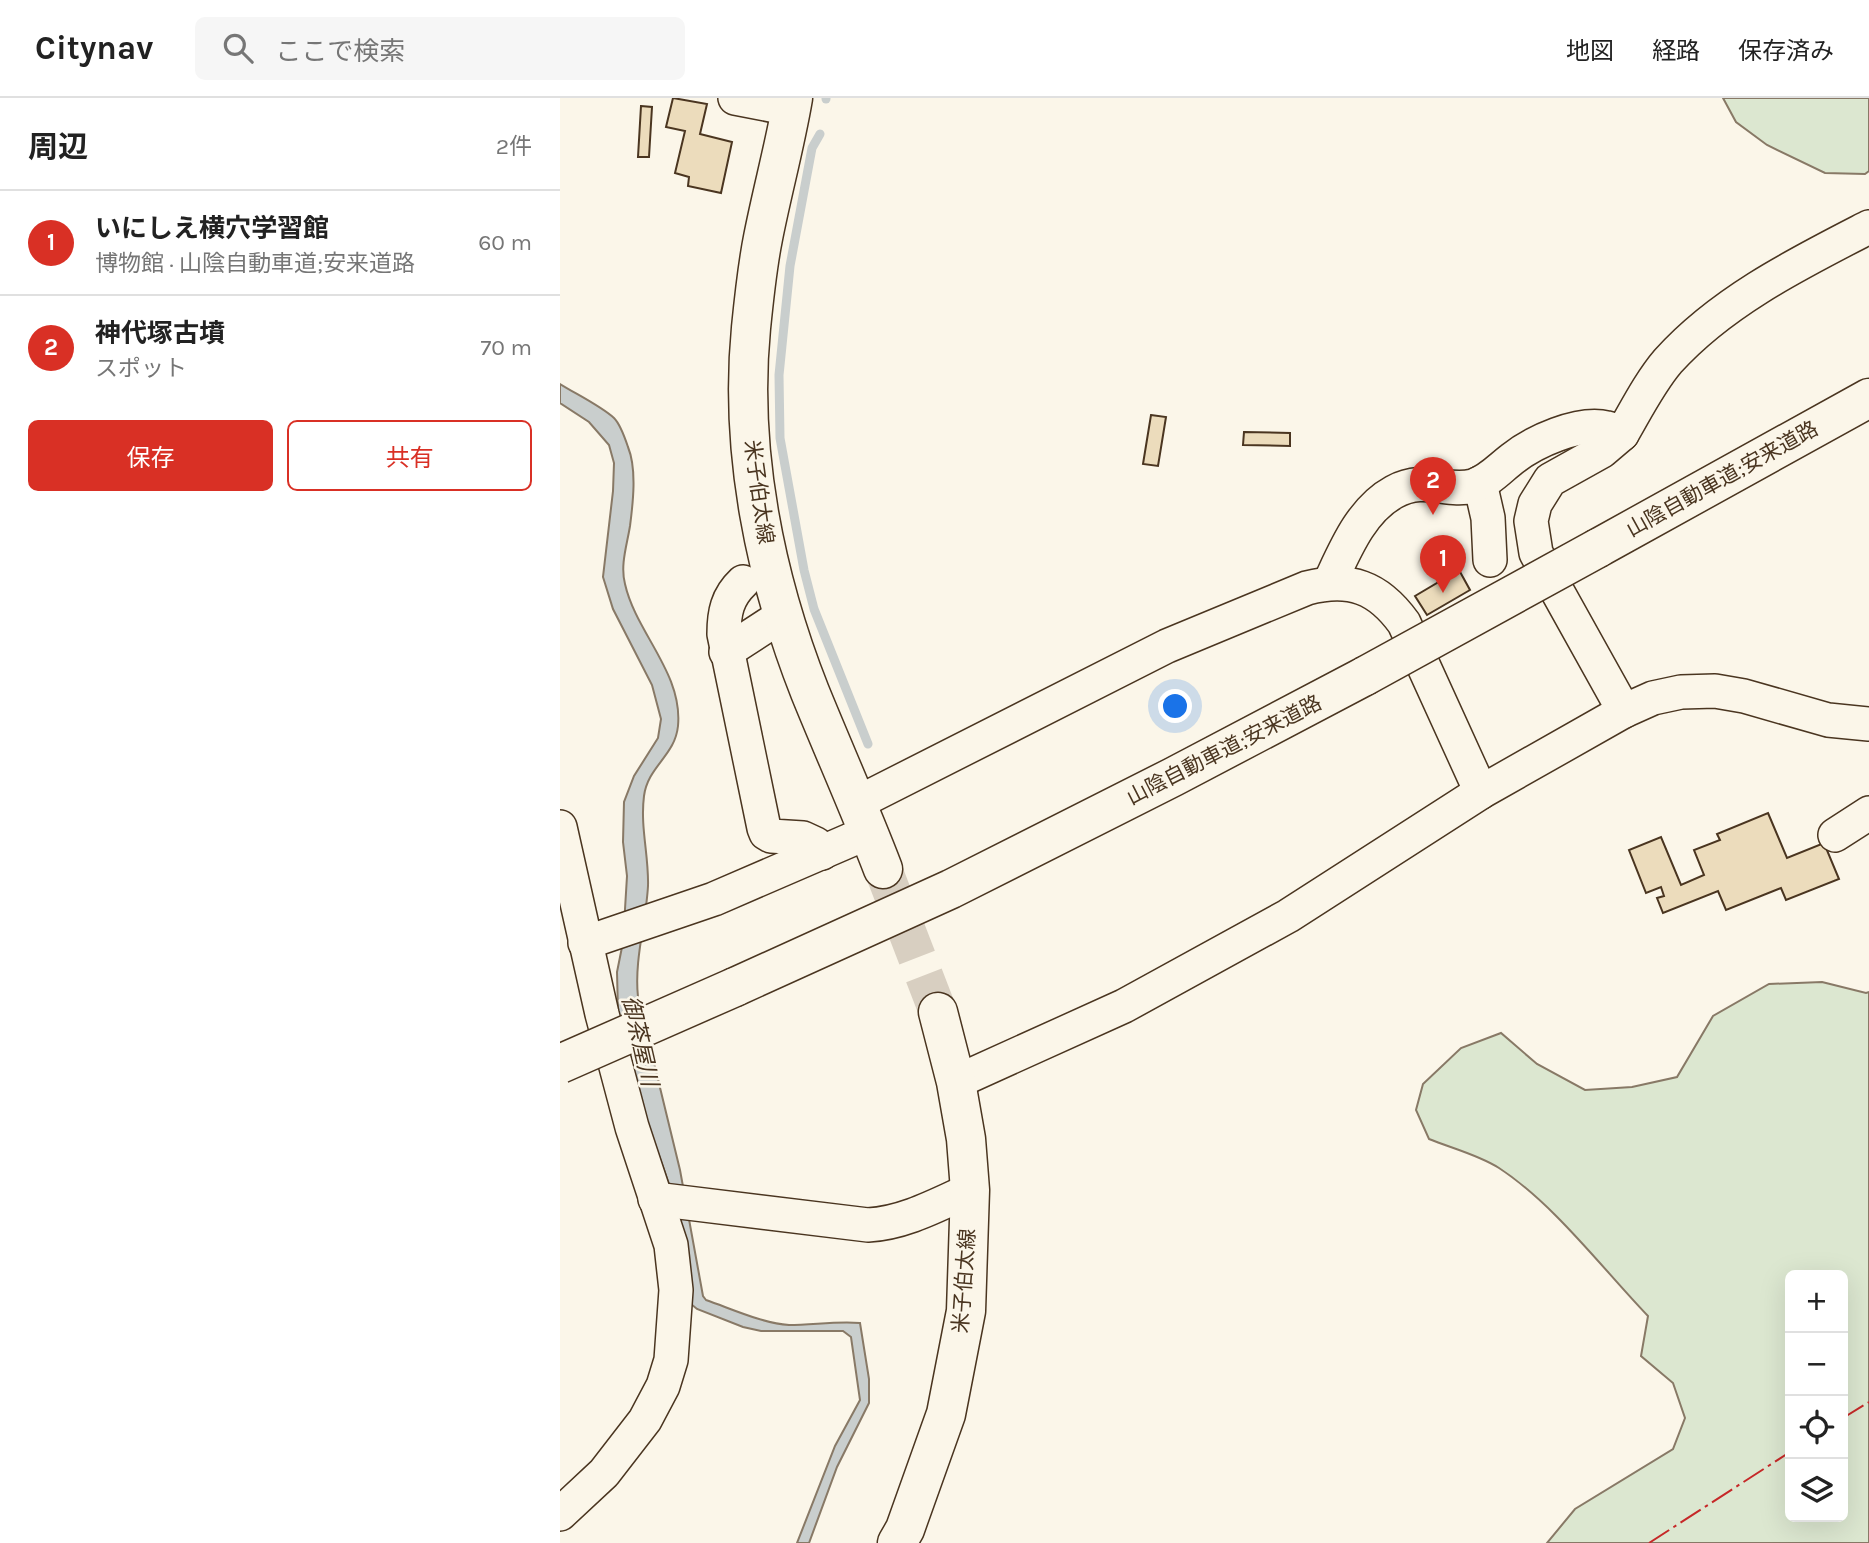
<!DOCTYPE html>
<html lang="ja">
<head>
<meta charset="utf-8">
<style>
	body { margin:0; font-family:Karla,"Noto Sans JP",sans-serif; background:#f6f6f6; color:#222 }
	.controls { position:absolute; right:21px; bottom:21px; display:grid; overflow:hidden; border-radius:10px; box-shadow:0 7px 28px #0002 }
	.controls button { width:63px; height:63px; display:grid; place-items:center; padding:0; border:0; border-bottom:2px solid #e0e0e0; background:#fff; color:#222; font:35px sans-serif }
	.you { position:absolute; left:616px; top:609px; width:24px; height:24px; margin:-18px; border:5px solid #fff; border-radius:50%; background:#1a73e8; box-shadow:0 0 0 10px #1a73e833 }
	.badge { display:grid; place-items:center; width:46px; height:46px; border-radius:50%; background:#d93025; color:#fff; font-size:23px; font-weight:700 }
	.pin { position:absolute; translate:-50% -58px; filter:drop-shadow(0 2px 4px #0008) }
	.pin::after { content:''; position:absolute; top:37px; width:24px; height:21px; background:inherit; clip-path:polygon(0 0,100% 0,50% 100%) }
	.list { margin:0; padding:0; list-style:none }
	h2 { display:flex; justify-content:space-between; align-items:center; height:91px; margin:0; padding:0 28px; font-size:30px }
	h2 small { font-size:23px; font-weight:400; color:#767676 }
	.list li { display:grid; grid-template-columns:46px 1fr auto; gap:21px; align-items:center; box-sizing:border-box; height:105px; padding:0 28px; border-top:2px solid #e0e0e0 }
	.list b { display:block; font-size:26px; white-space:nowrap }
	.list p { margin:0; font-size:23px; white-space:nowrap; color:#767676 }
	.list em { font-size:23px; font-style:normal; color:#767676 }
	.actions { display:flex; gap:14px; padding:21px 28px }
	.actions a { flex:1; padding:16px 0; border:2px solid #d93025; border-radius:10px; text-align:center; font-size:24px; color:#d93025 }
	.actions .main { background:#d93025; color:#fff }
	.icon { flex:none; width:38px; height:38px; fill:none; stroke:currentColor; stroke-width:2; stroke-linecap:round; stroke-linejoin:round }
	.map { position:relative; flex:none; width:1309px; height:1445px; overflow:hidden }
	header { display:flex; align-items:center; gap:42px; box-sizing:border-box; height:98px; padding:0 35px; background:#fff; border-bottom:2px solid #e0e0e0 }
	header strong { font-size:33px }
	nav { display:flex; gap:38px; margin-inline-start:auto; font-size:24px }
	.search { width:490px; height:63px; background:#f6f6f6; display:flex; align-items:center; gap:18px; box-sizing:border-box; padding:0 24px; border-radius:10px; color:#767676; font-size:26px }
	main { display:flex }
	aside { flex:1; background:#fff }
	.map>svg:first-child { display:block }
	.green { fill:#dce7d0; stroke:#887966; stroke-width:2; fill-rule:evenodd }
	.water { fill:#c9cecd; stroke:#887966; stroke-width:2 }
	.lines { fill:none; stroke-linecap:round; stroke-linejoin:round }
	.stream { stroke:#c9cecd; stroke-width:9 }
	.building { fill:#ecdcbc; stroke:#4a3520; stroke-width:2 }
	.major-tunnel { stroke:#d8cfc1; stroke-width:38; stroke-dasharray:38 19; stroke-linecap:butt }
	.minor-casing { stroke:#4a3520; stroke-width:36 }
	.major-casing { stroke:#4a3520; stroke-width:41 }
	.highway-casing { stroke:#4a3520; stroke-width:41 }
	.minor { stroke:#fbf6e9; stroke-width:33 }
	.major { stroke:#fbf6e9; stroke-width:38 }
	.highway { stroke:#fbf6e9; stroke-width:38 }
	.highway-bridge-casing { stroke:#4a3520; stroke-width:41; stroke-linecap:butt }
	.highway-bridge { stroke:#fbf6e9; stroke-width:38 }
	.power { stroke:#c62828; stroke-width:2; stroke-dasharray:24 5 3.5 5; stroke-linecap:butt }
	.labels { text-anchor:middle; dominant-baseline:central; stroke-width:5; stroke-linejoin:round; paint-order:stroke }
	.street-label { font-size:21px; fill:#4a3520; stroke:#fbf6e9 }
	.water-label { font-size:23px; font-style:italic; fill:#4a3520; stroke:#fbf6e9 }
</style>
</head>
<body>
<header>
<strong>Citynav</strong>
<div class="search"><svg class="icon" aria-label="search" viewBox="0 0 24 24"><circle cx="10" cy="10" r="6"/><path d="M15 15l6 6"/></svg>ここで検索</div>
<nav><a>地図</a><a>経路</a><a>保存済み</a></nav>
</header>
<main>
<aside>
<h2>周辺<small>2件</small></h2>
<ul class="list">
<li><span class="badge">1</span><div><b>いにしえ横穴学習館</b><p>博物館 · 山陰自動車道;安来道路</p></div><em>60 m</em></li>
<li><span class="badge">2</span><div><b>神代塚古墳</b><p>スポット</p></div><em>70 m</em></li>
</ul>
<div class="actions"><a class="main">保存</a><a>共有</a></div>
</aside>
<div class="map">
<svg width="1309" height="1445" viewBox="0 0 1309 1445">
	<rect width="100%" height="100%" fill="#fbf6e9"/>
	<g class="green">
		<polygon points="1163,0 1309,0 1309,73 1305,76 1265,75 1207,47 1176,24"/>
		<path d="M 1262,884 L 1306,895 L 1309,894 L 1309,1445 L 987,1445 L 1015,1411 L 1113,1351 L 1125,1320 L 1113,1285 L 1081,1258 L 1088,1218 C 1042,1170 994,1106 939,1070 C 919,1057 891,1050 869,1041 L 856,1012 L 863,986 L 901,950 L 941,935 L 977,966 L 1025,992 L 1072,989 L 1117,979 L 1153,918 L 1209,886 ZM 1283,1177 L 1283,1419 L 1230,1419 L 1230,1177 Z"/>
	</g>
	<path class="water" d="M 0,286 C 16,296 41,308 54,320 C 60,326 65,340 68,349 C 77,371 73,405 70,428 C 67,447 60,467 65,486 C 76,535 123,575 118,628 C 115,658 88,668 84,698 C 80,729 89,758 88,788 C 86,825 74,862 78,899 L 120,1072 L 143,1198 L 146,1202 C 172,1211 202,1225 229,1227 C 253,1227 276,1223 300,1225 L 309,1281 L 309,1305 L 277,1369 L 249,1445 L 237,1445 L 275,1348 L 300,1302 L 291,1239 L 283,1233 L 201,1233 L 183,1229 L 137,1211 L 131,1206 L 109,1086 L 85,1018 L 58,914 L 57,874 L 63,844 L 67,778 L 63,744 L 64,704 L 74,678 L 98,640 L 101,621 L 92,587 L 53,511 L 43,479 L 53,393 L 54,365 L 49,347 L 29,324 L 0,305 Z"/>
	<g class="lines">
		<g class="stream">
			<polyline points="266,1 266,0"/>
			<polyline points="260,36 252,50 230,168 219,277 220,340 244,472 254,511 308,646"/>
		</g>
	</g>
	<g class="building">
		<polygon points="113,0 147,6 140,36 172,44 161,95 128,88 129,79 115,75 125,33 106,29"/>
		<polygon points="81,8 92,9 89,59 78,59"/>
		<polygon points="591,317 606,319 598,368 583,366"/>
		<polygon points="684,334 730,335 730,348 683,347"/>
		<polygon points="899,472 910,492 867,517 855,498"/>
		<polygon points="1208,715 1227,760 1264,745 1279,781 1226,802 1221,790 1166,812 1158,793 1103,815 1097,800 1104,798 1101,789 1086,795 1069,752 1101,739 1121,787 1144,777 1134,752 1160,742 1157,736"/>
	</g>
	<g class="lines">
		<polyline class="major-tunnel" points="323,771 378,914"/>
		<defs>
			<g id="minor">
				<polyline points="175,0 231,11"/>
				<polyline points="920,385 928,420 930,462"/>
				<path d="M 183,484 C 167,499 164,515 164,536 L 204,730 L 206,735 L 211,738 L 243,740 L 256,746 L 262,755"/>
				<path d="M 770,484 C 785,452 801,412 834,394 C 865,377 886,395 913,388 C 929,383 939,371 952,361 C 973,344 1019,323 1047,330 C 1052,331 1057,334 1062,336"/>
				<polyline points="166,554 223,517"/>
				<path d="M 1064,613 L 976,455 L 971,423 L 975,406 L 990,382 L 1042,353 L 1062,336 C 1076,312 1090,284 1108,263 C 1162,203 1239,165 1309,129"/>
				<path d="M 297,705 L 607,548 L 747,490 C 790,479 818,489 844,525 L 921,694"/>
				<polyline points="0,729 42,916 72,1029 111,1147 116,1192 111,1262 103,1288 85,1322 44,1375 0,1416"/>
				<polyline points="1275,737 1309,715"/>
				<polyline points="25,845 154,801 309,734"/>
				<polyline points="396,984 564,908 728,818 921,694 1064,613 1093,600 1121,594 1155,593 1184,598 1268,622 1309,626"/>
				<path d="M 95,1101 L 308,1127 C 344,1125 377,1107 410,1092"/>
			</g>
			<g id="major">
				<path d="M 233,0 C 225,47 212,94 203,140 C 197,170 194,200 191,230 C 179,353 205,480 250,594 C 274,653 300,711 323,771"/>
				<polyline points="337,1445 345,1431 386,1316 406,1213 410,1092 406,1041 396,984 378,914"/>
			</g>
			<g id="highway">
				<polyline points="1038,450 1309,300"/>
				<polyline points="175,889 391,791 613,679 805,578"/>
			</g>
		</defs>
		<use href="#minor" class="minor-casing"/>
		<use href="#major" class="major-casing"/>
		<use href="#highway" class="highway-casing"/>
		<use href="#minor" class="minor"/>
		<use href="#major" class="major"/>
		<use href="#highway" class="highway"/>
		<defs>
			<g id="highway-bridge">
				<polyline points="805,578 1038,450"/>
				<polyline points="0,966 175,889"/>
			</g>
		</defs>
		<use href="#highway-bridge" class="highway-bridge-casing"/>
		<use href="#highway-bridge" class="highway-bridge"/>
		<g class="power">
			<polyline points="1283,1320 1309,1304"/>
			<polyline points="1089,1445 1230,1354"/>
		</g>
	</g>
	<g class="labels">
		<g class="street-label">
			<text transform="translate(1162 381) rotate(-29)">山陰自動車道;安来道路</text>
			<text transform="translate(199 394) rotate(82)">米子伯太線</text>
			<text transform="translate(664 652) rotate(-27)">山陰自動車道;安来道路</text>
			<text transform="translate(404 1183) rotate(-86)">米子伯太線</text>
		</g>
		<g class="water-label">
			<text transform="translate(80 943) rotate(77)">御茶屋川</text>
		</g>
	</g>
</svg>
<div class="controls">
<button>+</button>
<button>−</button>
<button><svg class="icon" aria-label="locate" viewBox="0 0 24 24"><circle cx="12" cy="12" r="6"/><path d="M12 2v4M12 18v4M2 12h4M18 12h4"/></svg></button>
<button><svg class="icon" aria-label="layers" viewBox="0 0 24 24"><path d="M12 4l9 5-9 5-9-5zM3 14l9 5 9-5"/></svg></button>
</div>
<div class="you"></div>
<div class="pin badge" style="left:883px;top:495px">1</div>
<div class="pin badge" style="left:873px;top:417px">2</div>
</div>
</main>
</body>
</html>
